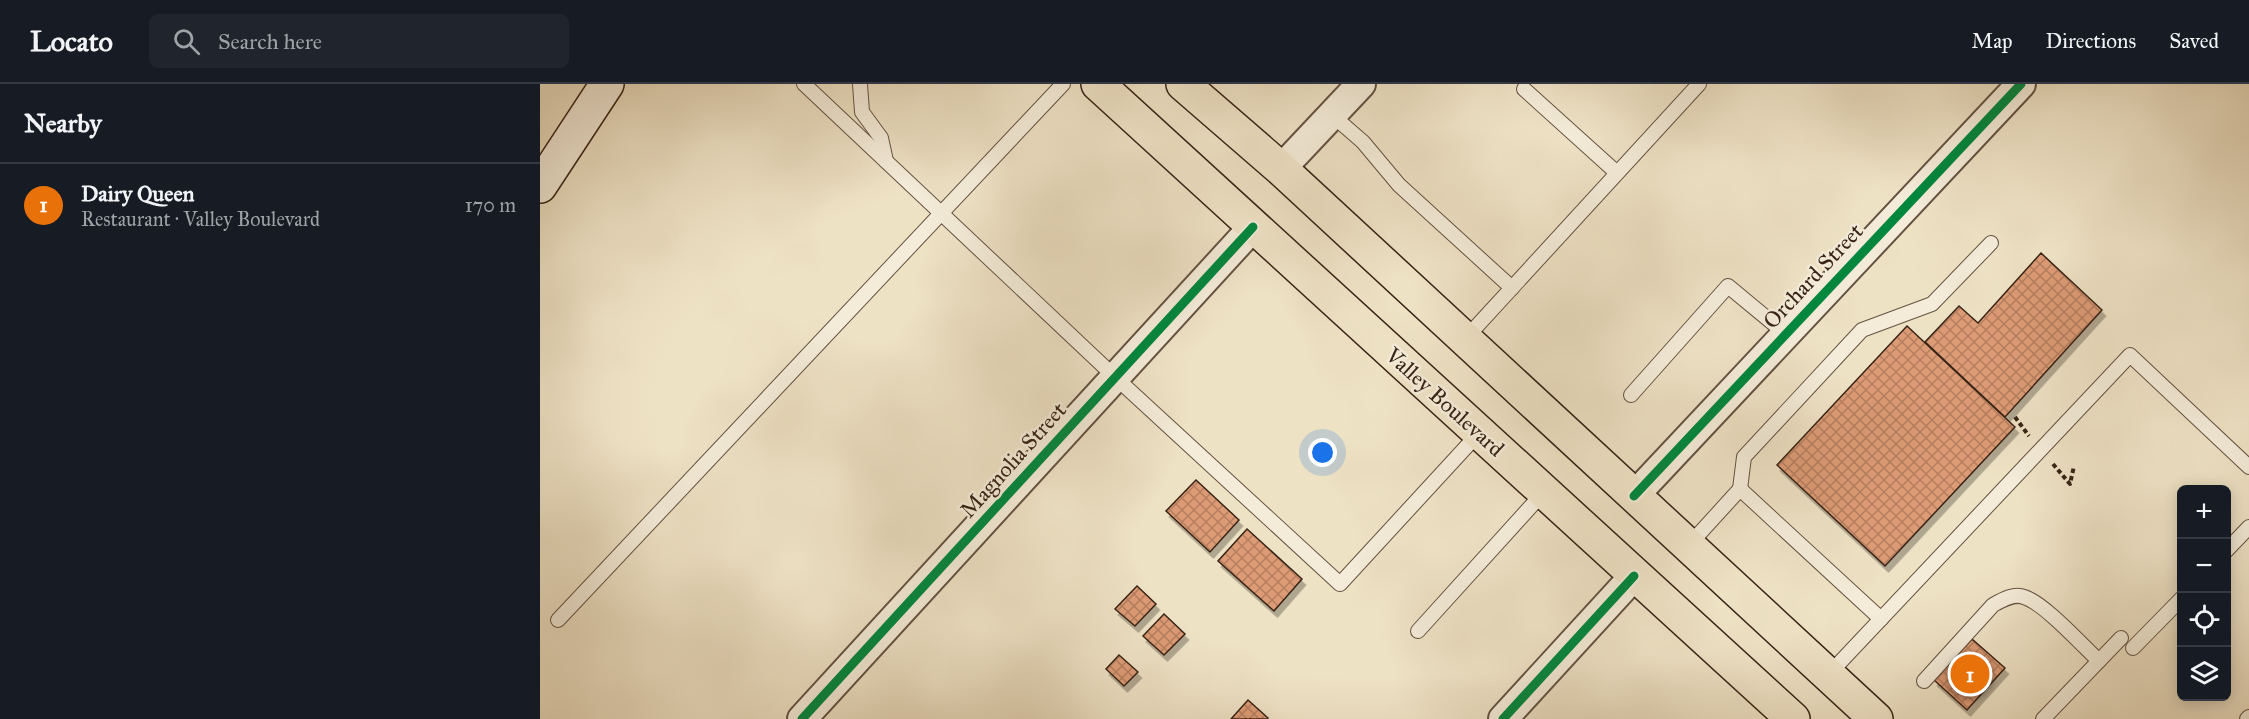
<!DOCTYPE html>
<html lang="en">
<head>
<meta charset="utf-8">
<style>
	body { margin:0; font-family:"IM FELL Great Primer",serif; background:#20242c; color:#f1f3f6 }
	.controls { position:absolute; right:18px; bottom:18px; display:grid; overflow:hidden; border-radius:9px; box-shadow:0 3px 15px #0003 }
	.controls button { width:54px; height:54px; display:grid; place-items:center; padding:0; border:0; border-bottom:2px solid #363941; background:#171b24; color:#f1f3f6; font:30px sans-serif }
	.you { position:absolute; left:783px; top:369px; width:21px; height:21px; margin:-15px; border:4px solid #fff; border-radius:50%; background:#1a73e8; box-shadow:0 0 0 9px #1a73e833 }
	.badge { display:grid; place-items:center; width:39px; height:39px; border-radius:50%; background:#0b8043; color:#fff; font-size:20px; font-weight:700 }
	.pin { position:absolute; translate:-50% -50%; border:3px solid #fff; box-shadow:0 2px 6px #0006 }
	.list { margin:0; padding:0; list-style:none }
	h2 { display:flex; justify-content:space-between; align-items:center; height:78px; margin:0; padding:0 24px; font-size:26px }
	h2 small { font-size:20px; font-weight:400; color:#9ea1a6 }
	.list li { display:grid; grid-template-columns:39px 1fr auto; gap:18px; align-items:center; box-sizing:border-box; height:84px; padding:0 24px; border-top:2px solid #363941 }
	.list b { display:block; font-size:22px; white-space:nowrap }
	.list p { margin:0; font-size:20px; white-space:nowrap; color:#9ea1a6 }
	.list em { font-size:20px; font-style:normal; color:#9ea1a6 }
	.icon { flex:none; width:33px; height:33px; fill:none; stroke:currentColor; stroke-width:2; stroke-linecap:round; stroke-linejoin:round }
	.map { position:relative; flex:none; width:1709px; height:635px; overflow:hidden }
	header { display:flex; align-items:center; gap:36px; box-sizing:border-box; height:84px; padding:0 30px; background:#171b24; border-bottom:2px solid #363941 }
	header strong { font-size:28px }
	nav { display:flex; gap:33px; margin-inline-start:auto; font-size:21px }
	.search { width:420px; height:54px; background:#20242c; display:flex; align-items:center; gap:15px; box-sizing:border-box; padding:0 21px; border-radius:9px; color:#9ea1a6; font-size:22px }
	main { display:flex }
	aside { flex:1; background:#171b24 }
	.map>svg:first-child { display:block }
	.building { fill:url(#building-cross-hatch); stroke:#372316; stroke-width:1.5; filter:url(#shadow) }
	.lines { fill:none; stroke-linecap:round; stroke-linejoin:round }
	.lane-casing { stroke:#655342; stroke-width:16 }
	.street-casing { stroke:#655342; stroke-width:32 }
	.secondary-casing { stroke:#372316; stroke-width:36 }
	.primary-casing { stroke:#372316; stroke-width:36 }
	.path { stroke:#372316; stroke-width:4; stroke-dasharray:4.5 3; stroke-linecap:butt }
	.lane { stroke:#f4ecd9; stroke-width:14 }
	.street { stroke:#f4ecd9; stroke-width:28 }
	.secondary { stroke:#f4ecd9; stroke-width:33 }
	.primary { stroke:#eee2c5; stroke-width:33 }
	.cycleway-casing { stroke:#f4ecd9; stroke-width:13 }
	.cycleway { stroke:#00873e; stroke-width:9 }
	.labels { text-anchor:middle; dominant-baseline:central; stroke-width:5; stroke-linejoin:round; paint-order:stroke }
	.street-label { font-size:22px; fill:#372316; stroke:#f4ecd9 }
</style>
</head>
<body>
<header>
<strong>Locato</strong>
<div class="search"><svg class="icon" aria-label="search" viewBox="0 0 24 24"><circle cx="10" cy="10" r="6"/><path d="M15 15l6 6"/></svg>Search here</div>
<nav><a>Map</a><a>Directions</a><a>Saved</a></nav>
</header>
<main>
<aside>
<h2>Nearby<small></small></h2>
<ul class="list">
<li><span class="badge" style="background:#e8710a">1</span><div><b>Dairy Queen</b><p>Restaurant · Valley Boulevard</p></div><em>170 m</em></li>
</ul>
</aside>
<div class="map">
<svg width="1709" height="635" viewBox="0 0 1709 635">
	<defs>
		<pattern id="building-cross-hatch" width="8" height="8" patternUnits="userSpaceOnUse" patternTransform="scale(1.5)"><rect width="8" height="8" fill="#dd9b75"/><path d="M0 0l8 8M0 8l8-8" fill="none" stroke="#b47e5f"/></pattern>
		<filter id="shadow"><feDropShadow dx="3.5" dy="6" stdDeviation="0" flood-color="#0004"/></filter>
	</defs>
	<rect width="100%" height="100%" fill="#eee2c5"/>
	<filter id="stains"><feTurbulence type="fractalNoise" baseFrequency=".00333" numOctaves="4"/><feColorMatrix values="0 0 0 0 .2 0 0 0 0 .09 0 0 0 0 .02 0 0 0 .5 -.17"/></filter>
	<radialGradient id="worn" r=".72"><stop offset=".6" stop-color="#630" stop-opacity="0"/><stop offset="1" stop-color="#630" stop-opacity=".3"/></radialGradient>
	<g class="building">
		<polygon points="1501,169 1562,226 1465,333 1385,258 1419,222 1438,239"/>
		<polygon points="1367,242 1475,343 1345,482 1237,381"/>
		<polygon points="656,396 699,436 670,468 626,427"/>
		<polygon points="707,445 762,495 734,527 678,477"/>
		<polygon points="597,502 616,520 595,542 575,525"/>
		<polygon points="624,530 645,550 624,571 603,552"/>
		<polygon points="1432,555 1465,584 1427,626 1394,596"/>
		<polygon points="579,571 598,588 584,602 566,585"/>
		<polygon points="708,616 728,634 727,635 691,635"/>
	</g>
	<g class="lines">
		<defs>
			<g id="lane">
				<polyline points="264,0 575,293 800,500 939,349"/>
				<polyline points="320,0 322,28 341,54 346,77"/>
				<polyline points="984,5 1077,89"/>
				<polyline points="792,31 823,58 859,101 972,204"/>
				<polyline points="925,255 1159,0"/>
				<polyline points="1091,311 1188,202 1246,250"/>
				<polyline points="1200,405 1204,373 1322,246 1392,220 1451,159"/>
				<polyline points="1149,461 1200,405 1341,535"/>
				<polyline points="1686,467 1709,443"/>
				<polyline points="18,536 523,0"/>
				<polyline points="878,547 1003,409"/>
				<polyline points="1593,564 1642,514"/>
				<polyline points="1289,590 1590,271 1709,383"/>
				<path d="M 1384,597 L 1453,521 C 1462,516 1474,509 1484,513 C 1504,519 1542,561 1559,577"/>
				<polyline points="1503,635 1581,554"/>
				<polyline points="1707,635 1709,633"/>
			</g>
			<g id="street">
				<polyline points="741,85 821,0"/>
				<polyline points="1094,412 1481,0"/>
				<polyline points="262,635 713,143"/>
				<polyline points="963,635 1094,492"/>
			</g>
			<polyline id="secondary" points="0,102 67,0"/>
			<g id="primary">
				<polyline points="558,0 1253,635"/>
				<polyline points="643,0 741,85 1336,635"/>
			</g>
		</defs>
		<use href="#lane" class="lane-casing"/>
		<use href="#street" class="street-casing"/>
		<use href="#secondary" class="secondary-casing"/>
		<use href="#primary" class="primary-casing"/>
		<g class="path">
			<polyline points="1475,333 1489,352"/>
			<polyline points="1513,380 1530,400 1534,382"/>
		</g>
		<use href="#lane" class="lane"/>
		<use href="#street" class="street"/>
		<use href="#secondary" class="secondary"/>
		<use href="#primary" class="primary"/>
		<defs>
			<g id="cycleway">
				<polyline points="1094,412 1481,0"/>
				<polyline points="262,635 713,143"/>
				<polyline points="963,635 1094,492"/>
			</g>
		</defs>
		<use href="#cycleway" class="cycleway-casing"/>
		<use href="#cycleway" class="cycleway"/>
	</g>
	<g class="labels">
		<g class="street-label">
			<text transform="translate(1273 192) rotate(-47)">Orchard Street</text>
			<text transform="translate(905 318) rotate(42)">Valley Boulevard</text>
			<text transform="translate(473 376) rotate(-48)">Magnolia Street</text>
		</g>
	</g>
	<rect width="100%" height="100%" filter="url(#stains)"/>
	<rect width="100%" height="100%" fill="url(#worn)"/>
</svg>
<div class="controls">
<button>+</button>
<button>−</button>
<button><svg class="icon" aria-label="locate" viewBox="0 0 24 24"><circle cx="12" cy="12" r="6"/><path d="M12 2v4M12 18v4M2 12h4M18 12h4"/></svg></button>
<button><svg class="icon" aria-label="layers" viewBox="0 0 24 24"><path d="M12 4l9 5-9 5-9-5zM3 14l9 5 9-5"/></svg></button>
</div>
<div class="you"></div>
<div class="pin badge" style="left:1430px;top:590px;background:#e8710a">1</div>
</div>
</main>
</body>
</html>
